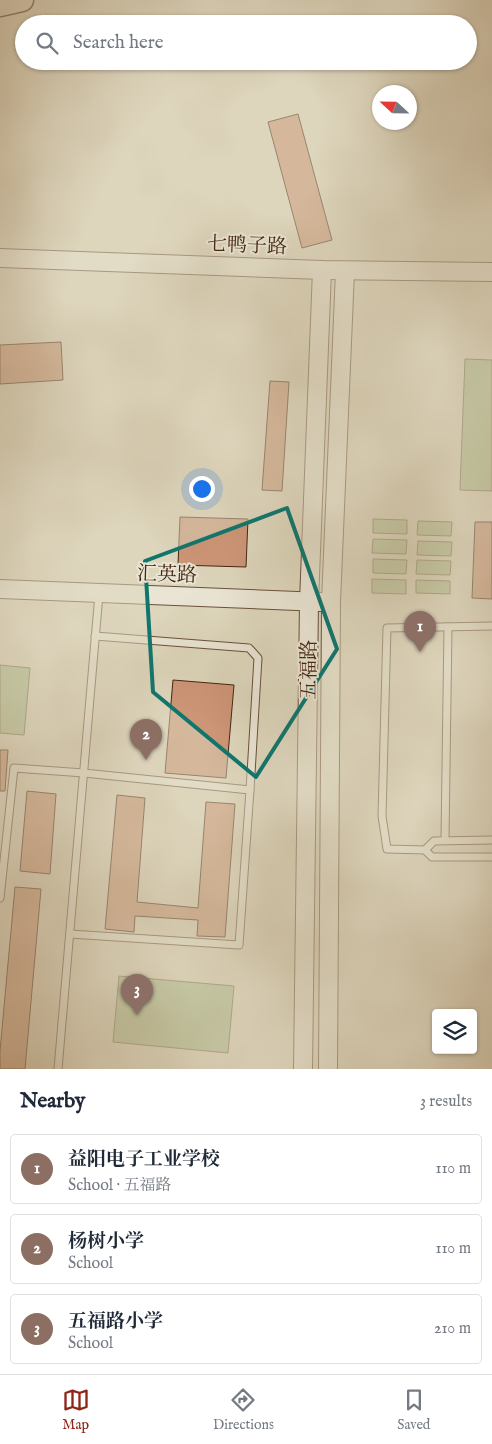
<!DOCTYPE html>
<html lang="en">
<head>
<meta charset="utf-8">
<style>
	body { margin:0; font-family:"IM FELL English","Noto Serif SC",serif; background:#f6f6f7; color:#1f2937 }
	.controls { position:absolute; right:15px; bottom:15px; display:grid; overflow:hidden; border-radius:5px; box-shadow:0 1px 4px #0004 }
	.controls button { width:45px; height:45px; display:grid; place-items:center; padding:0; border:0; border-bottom:1px solid #e0e1e3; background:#fff; color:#1f2937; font:25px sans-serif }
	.compass { position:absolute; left:372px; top:85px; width:45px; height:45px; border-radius:50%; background:#fff; box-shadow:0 1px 4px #0004; rotate:292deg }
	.you { position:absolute; left:201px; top:488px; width:18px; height:18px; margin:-12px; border:4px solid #fff; border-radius:50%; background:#1a73e8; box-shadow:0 0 0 8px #1a73e833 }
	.badge { display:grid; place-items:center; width:32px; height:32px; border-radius:50%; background:#8f2418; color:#fff; font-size:16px; font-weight:700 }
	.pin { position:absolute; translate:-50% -41px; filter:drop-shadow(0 1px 2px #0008) }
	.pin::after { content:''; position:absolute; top:26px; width:18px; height:15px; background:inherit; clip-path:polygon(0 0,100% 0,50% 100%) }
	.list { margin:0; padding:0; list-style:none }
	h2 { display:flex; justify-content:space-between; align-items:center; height:65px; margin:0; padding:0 20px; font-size:21px }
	h2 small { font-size:16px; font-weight:400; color:#747a83 }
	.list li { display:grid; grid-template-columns:32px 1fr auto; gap:15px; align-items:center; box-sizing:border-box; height:70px; margin:0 10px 10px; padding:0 10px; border:1px solid #e0e1e3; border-radius:5px }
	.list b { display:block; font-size:19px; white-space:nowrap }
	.list p { margin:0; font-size:16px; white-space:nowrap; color:#747a83 }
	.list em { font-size:16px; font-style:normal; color:#747a83 }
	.icon { flex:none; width:28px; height:28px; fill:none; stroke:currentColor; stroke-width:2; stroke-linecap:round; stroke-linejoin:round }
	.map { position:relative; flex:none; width:492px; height:1069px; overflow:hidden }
	.search { position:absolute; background:#fff; box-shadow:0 1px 4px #0004; left:15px; right:15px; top:15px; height:55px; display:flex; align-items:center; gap:12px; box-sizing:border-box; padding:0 18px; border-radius:28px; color:#747a83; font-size:19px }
	.sheet { height:305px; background:#fff }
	nav { display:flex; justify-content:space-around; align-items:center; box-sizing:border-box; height:70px; border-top:1px solid #e0e1e3; background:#fff; font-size:14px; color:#747a83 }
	nav a { display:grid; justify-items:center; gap:2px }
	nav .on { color:#8f2418 }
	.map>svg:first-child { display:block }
	.pitch { fill:#b0be91; stroke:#7a7152 }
	.building { fill:#cd9677; stroke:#442412 }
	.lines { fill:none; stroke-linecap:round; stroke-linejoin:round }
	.service-casing { stroke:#6a503c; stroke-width:9 }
	.tertiary-casing { stroke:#6a503c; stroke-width:20 }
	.primary-casing { stroke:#442412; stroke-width:25 }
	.service { stroke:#e9e4d3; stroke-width:7 }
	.tertiary { stroke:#e9e4d3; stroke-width:18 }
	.primary { stroke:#ddd6bc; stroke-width:22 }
	.marked { fill:none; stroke:#0f766e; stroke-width:4; stroke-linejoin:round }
	.labels { text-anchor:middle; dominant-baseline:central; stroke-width:4; stroke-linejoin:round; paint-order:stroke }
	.street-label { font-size:20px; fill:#442412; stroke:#e9e4d3 }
</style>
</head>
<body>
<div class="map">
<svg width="492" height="1069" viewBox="0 0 492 1069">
	<rect width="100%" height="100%" fill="#ddd6bc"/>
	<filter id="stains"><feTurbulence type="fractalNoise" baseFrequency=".004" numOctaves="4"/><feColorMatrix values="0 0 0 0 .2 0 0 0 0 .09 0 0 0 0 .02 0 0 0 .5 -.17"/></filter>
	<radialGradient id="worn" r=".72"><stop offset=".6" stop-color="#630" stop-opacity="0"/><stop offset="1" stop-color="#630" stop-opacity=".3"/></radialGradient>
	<g class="pitch">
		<polygon points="465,359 492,360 492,491 460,490"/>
		<polygon points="373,519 407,520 407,534 373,533"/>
		<polygon points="418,521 452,522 451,536 417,535"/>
		<polygon points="373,539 407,540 406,554 372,553"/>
		<polygon points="418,541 452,542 451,556 417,555"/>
		<polygon points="373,559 407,560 406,574 373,573"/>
		<polygon points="417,560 451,561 450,575 416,574"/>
		<polygon points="372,579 406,580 406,594 372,593"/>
		<polygon points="416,580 450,581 450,594 416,593"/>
		<polygon points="0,665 30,668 24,735 0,733"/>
		<polygon points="119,976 234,986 228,1053 113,1042"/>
	</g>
	<g class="building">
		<polygon points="298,114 332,240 302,248 268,122"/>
		<polygon points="61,342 63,380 0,384 0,345"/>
		<polygon points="270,381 289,382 282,491 262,490"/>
		<polygon points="180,517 248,519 246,567 178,565"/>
		<polygon points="475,522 492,522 492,599 472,598"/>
		<polygon points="173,680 234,685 226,778 165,773"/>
		<polygon points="0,750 8,750 5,791 0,791"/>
		<polygon points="27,791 56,794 50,874 20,871"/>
		<polygon points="117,795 145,798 137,902 198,908 206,802 235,804 225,937 197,936 198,920 135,916 134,932 105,929"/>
		<polygon points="15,887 41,889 25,1069 0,1069 0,1051"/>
	</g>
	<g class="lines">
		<defs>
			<g id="service">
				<polyline points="492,626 387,628 382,816 387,849 425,850 432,857 492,857"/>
				<polyline points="445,840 448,627"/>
				<polyline points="425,850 434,841 492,840"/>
				<polyline points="0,898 14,768 84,773 250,790"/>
				<polyline points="70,934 239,945 250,790 258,658 249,648 95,636"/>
				<polyline points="58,1069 99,594"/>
			</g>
			<g id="tertiary">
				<polyline points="0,258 322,270 492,272"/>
				<polyline points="0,589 322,602"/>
				<polyline points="303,1069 309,602 322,270"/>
				<polyline points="328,1069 331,602 345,271"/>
			</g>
			<polyline id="primary" points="0,5 22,0"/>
		</defs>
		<use href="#service" class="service-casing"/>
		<use href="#tertiary" class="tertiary-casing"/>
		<use href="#primary" class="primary-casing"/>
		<use href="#service" class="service"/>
		<use href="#tertiary" class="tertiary"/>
		<use href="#primary" class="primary"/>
	</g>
	<path d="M0 0H492V1069H0ZM 287,508 L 337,649 L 256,777 L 153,692 L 145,561 Z" fill="#ddd6bc" fill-opacity=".55" fill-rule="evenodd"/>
	<path class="marked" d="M 287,508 L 337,649 L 256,777 L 153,692 L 145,561 Z"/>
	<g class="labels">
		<g class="street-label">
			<text transform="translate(247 246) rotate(2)">七鸭子路</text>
			<text transform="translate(167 575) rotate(2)">汇英路</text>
			<text transform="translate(309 670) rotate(-90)">五福路</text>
		</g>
	</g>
	<rect width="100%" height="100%" filter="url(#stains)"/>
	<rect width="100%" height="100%" fill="url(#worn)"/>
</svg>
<div class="controls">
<button><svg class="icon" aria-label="layers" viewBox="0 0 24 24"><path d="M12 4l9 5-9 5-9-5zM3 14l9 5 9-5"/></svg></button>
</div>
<svg class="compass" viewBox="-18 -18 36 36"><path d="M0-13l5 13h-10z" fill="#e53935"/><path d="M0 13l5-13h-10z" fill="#747a83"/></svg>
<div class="you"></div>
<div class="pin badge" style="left:420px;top:652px;background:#8d6e63">1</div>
<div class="pin badge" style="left:146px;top:760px;background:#8d6e63">2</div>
<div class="pin badge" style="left:137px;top:1015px;background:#8d6e63">3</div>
<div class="search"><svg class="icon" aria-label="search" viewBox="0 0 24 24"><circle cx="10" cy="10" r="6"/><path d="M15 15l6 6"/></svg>Search here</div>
</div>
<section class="sheet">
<h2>Nearby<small>3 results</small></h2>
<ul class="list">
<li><span class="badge" style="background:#8d6e63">1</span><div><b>益阳电子工业学校</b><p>School · 五福路</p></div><em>110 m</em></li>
<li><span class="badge" style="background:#8d6e63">2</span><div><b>杨树小学</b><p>School</p></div><em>110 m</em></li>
<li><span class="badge" style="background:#8d6e63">3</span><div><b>五福路小学</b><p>School</p></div><em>210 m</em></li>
</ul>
</section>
<nav>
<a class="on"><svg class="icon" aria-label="map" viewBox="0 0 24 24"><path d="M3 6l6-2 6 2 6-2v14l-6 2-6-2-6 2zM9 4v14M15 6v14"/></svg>Map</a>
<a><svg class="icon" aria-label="directions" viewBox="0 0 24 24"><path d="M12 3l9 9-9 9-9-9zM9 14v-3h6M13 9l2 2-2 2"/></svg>Directions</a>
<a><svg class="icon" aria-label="saved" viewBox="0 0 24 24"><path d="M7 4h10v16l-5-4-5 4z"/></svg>Saved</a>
</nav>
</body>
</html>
